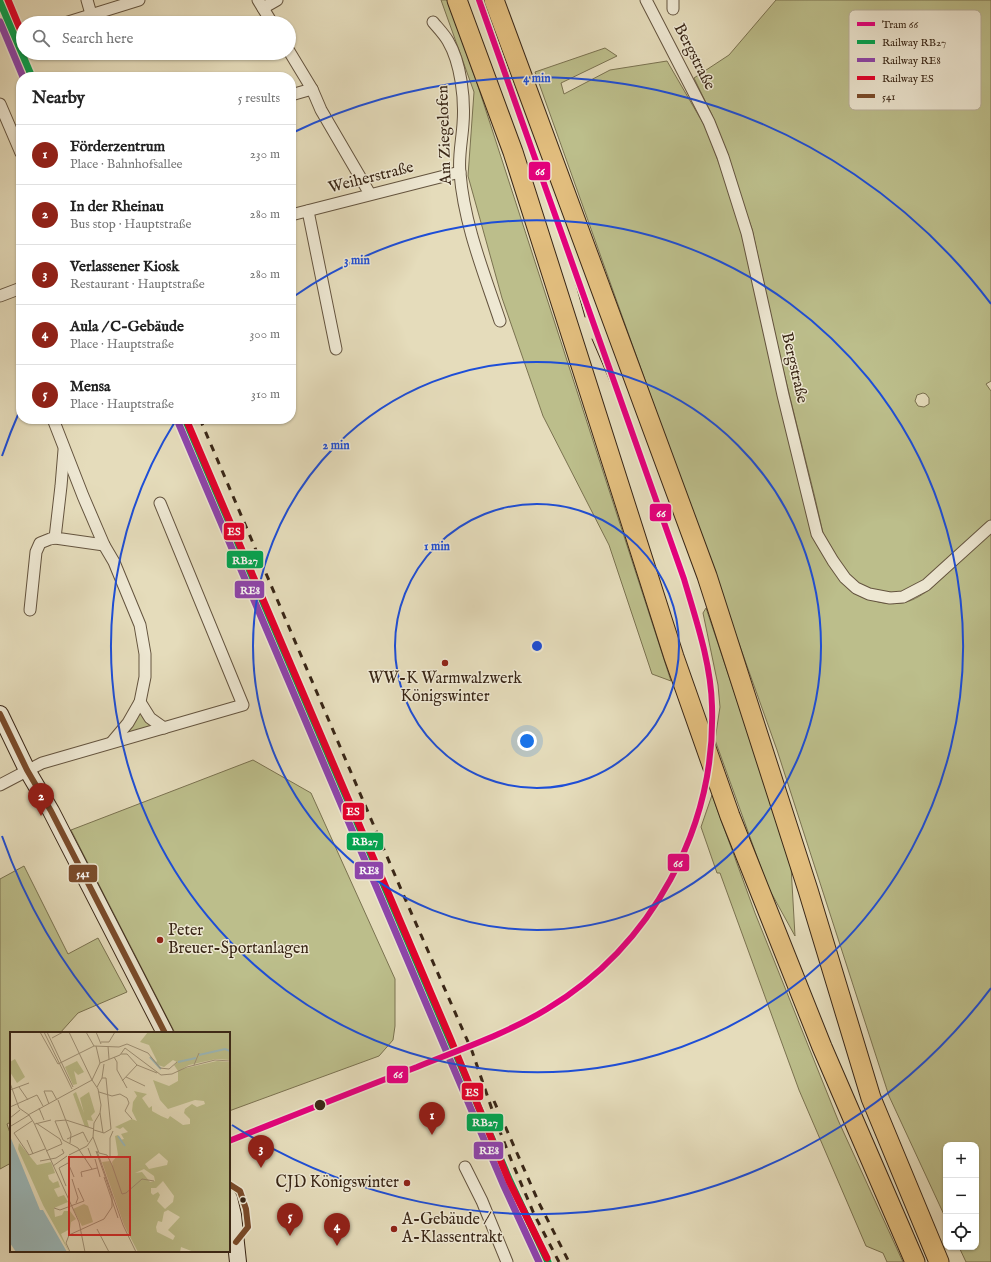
<!DOCTYPE html>
<html lang="en">
<head>
<meta charset="utf-8">
<style>
	body { margin:0; font-family:"IM FELL English",serif; background:#f6f6f6; color:#222 }
	.controls { position:absolute; right:12px; bottom:12px; display:grid; overflow:hidden; border-radius:8px; box-shadow:0 1px 3px #0004 }
	.controls button { width:36px; height:36px; display:grid; place-items:center; padding:0; border:0; border-bottom:1px solid #e0e0e0; background:#fff; color:#222; font:20px sans-serif }
	.you { position:absolute; left:527px; top:741px; width:14px; height:14px; margin:-10px; border:3px solid #fff; border-radius:50%; background:#1a73e8; box-shadow:0 0 0 6px #1a73e833 }
	.badge { display:grid; place-items:center; width:26px; height:26px; border-radius:50%; background:#8f2418; color:#fff; font-size:13px; font-weight:700 }
	.pin { position:absolute; translate:-50% -33px; filter:drop-shadow(0 1px 2px #0008) }
	.pin::after { content:''; position:absolute; top:21px; width:14px; height:12px; background:inherit; clip-path:polygon(0 0,100% 0,50% 100%) }
	.list { margin:0; padding:0; list-style:none }
	h2 { display:flex; justify-content:space-between; align-items:center; height:52px; margin:0; padding:0 16px; font-size:17px }
	h2 small { font-size:13px; font-weight:400; color:#767676 }
	.list li { display:grid; grid-template-columns:26px 1fr auto; gap:12px; align-items:center; box-sizing:border-box; height:60px; padding:0 16px; border-top:1px solid #e0e0e0 }
	.list b { display:block; font-size:15px; white-space:nowrap }
	.list p { margin:0; font-size:13px; white-space:nowrap; color:#767676 }
	.list em { font-size:13px; font-style:normal; color:#767676 }
	.icon { flex:none; width:22px; height:22px; fill:none; stroke:currentColor; stroke-width:2; stroke-linecap:round; stroke-linejoin:round }
	.map { position:relative; flex:none; width:991px; height:1262px; overflow:hidden }
	.search { position:absolute; background:#fff; box-shadow:0 1px 3px #0004; left:16px; top:16px; width:280px; height:44px; display:flex; align-items:center; gap:10px; box-sizing:border-box; padding:0 14px; border-radius:22px; color:#767676; font-size:15px }
	.panel { position:absolute; background:#fff; box-shadow:0 1px 3px #0004; left:16px; top:72px; width:280px; height:352px; border-radius:16px }
	.map>svg:first-child { display:block }
	.green { fill:#bcbe8b; stroke:#7a7250; fill-rule:evenodd }
	.lines { fill:none; stroke-linecap:round; stroke-linejoin:round }
	.minor-casing { stroke:#64543f; stroke-width:13 }
	.secondary-casing { stroke:#392616; stroke-width:18 }
	.trunk-casing { stroke:#392616; stroke-width:21 }
	.minor { stroke:#eee8d3; stroke-width:11 }
	.secondary { stroke:#eee8d3; stroke-width:16 }
	.trunk { stroke:#e2be7e; stroke-width:19 }
	.tram { stroke:#392616; stroke-width:1 }
	.rail { stroke:#392616; stroke-width:3; stroke-dasharray:7 7; stroke-linecap:butt }
	.bus-1-casing { stroke:#eee8d3; stroke-width:9 }
	.bus-1 { stroke:#7a4b2a; stroke-width:6 }
	.rail-1-casing { stroke:#eee8d3; stroke-width:10 }
	.rail-2-casing { stroke:#eee8d3; stroke-width:10 }
	.rail-3-casing { stroke:#eee8d3; stroke-width:10 }
	.rail-1 { stroke:#00a651; stroke-width:7 }
	.rail-2 { stroke:#8e44ad; stroke-width:7 }
	.rail-3 { stroke:#e4002b; stroke-width:7 }
	.tram-1-casing { stroke:#eee8d3; stroke-width:9 }
	.tram-1 { stroke:#e5007d; stroke-width:6 }
	.ring { fill:none; stroke:#1d4ed8; stroke-width:2 }
	.poi-dot { fill:#8f2418; stroke:#eee8d3; stroke-width:1.5 }
	.stop-dot { fill:#392616; stroke:#eee8d3; stroke-width:1.5 }
	.labels { text-anchor:middle; dominant-baseline:central; stroke-width:3; stroke-linejoin:round; paint-order:stroke }
	.street-label { font-size:16px; fill:#392616; stroke:#eee8d3 }
	.poi-label { font-size:16px; fill:#392616; stroke:#eee8d3; text-anchor:start }
	.inset-river { fill:none; stroke:#9bb9bb; stroke-width:2 }
	.inset-road { fill:none; stroke:#a09379; stroke-width:1 }
	.view { fill:#d62828; fill-opacity:0.15; stroke:#d62828; stroke-width:2 }
	.inset-edge { fill:none; stroke:#392616; stroke-width:2 }
	.key { fill:#eee8d3; stroke:#b8ae9a; stroke-width:1 }
	.key-label { font-size:11px; fill:#392616 }
	.centre { fill:#1d4ed8; stroke:#eee8d3; stroke-width:2 }
	.ring-label { font-size:12px; text-anchor:middle; font-weight:bold; fill:#1d4ed8; stroke:#eee8d3; stroke-width:3; stroke-linejoin:round; paint-order:stroke }
	.line-badge { stroke:#eee8d3; stroke-width:1.5 }
	.badge-label { font-size:11px; text-anchor:middle; font-weight:bold; fill:#fff }
</style>
</head>
<body>
<div class="map">
<svg width="991" height="1262" viewBox="0 0 991 1262">
	<rect width="100%" height="100%" fill="#e5dcbb"/>
	<filter id="stains"><feTurbulence type="fractalNoise" baseFrequency=".005" numOctaves="4"/><feColorMatrix values="0 0 0 0 .2 0 0 0 0 .09 0 0 0 0 .02 0 0 0 .5 -.17"/></filter>
	<radialGradient id="worn" r=".72"><stop offset=".6" stop-color="#630" stop-opacity="0"/><stop offset="1" stop-color="#630" stop-opacity=".3"/></radialGradient>
	<g class="green">
		<polygon points="441,0 448,0 476,80 671,681 652,674 609,545 543,416 502,298 468,176 474,92"/>
		<path d="M 776,0 L 991,0 L 991,381 L 986,384 L 991,391 L 991,520 L 924,581 L 902,593 L 888,594 L 874,591 L 859,584 L 844,569 L 823,533 L 815,498 L 779,353 L 752,229 L 712,115 L 694,78 L 729,55 ZM 923,393 L 926,394 L 929,398 L 929,404 L 924,407 L 918,406 L 915,401 L 917,395 Z"/>
		<path d="M 605,48 L 617,56 L 561,83 L 564,94 L 610,70 L 667,61 L 707,130 L 735,208 L 748,258 L 813,538 C 831,571 859,609 901,603 C 911,602 920,596 929,590 L 991,533 L 991,1262 L 966,1262 L 959,1247 L 976,1247 L 976,1145 L 946,1145 L 946,1219 L 889,1096 L 777,750 L 535,72 Z"/>
		<polygon points="706,608 754,751 791,866 795,936 768,887 715,740 720,707 718,685 703,613"/>
		<polygon points="139,712 155,727 126,734"/>
		<polygon points="253,760 311,793 395,979 395,1026 393,1040 379,1056 229,1111 229,1033 175,1033 71,830"/>
		<polygon points="712,795 755,913 838,1120 903,1262 887,1262 883,1253 866,1246 799,1090 720,873 717,873 701,827"/>
		<polygon points="24,866 68,954 98,938 127,992 78,1013 60,1033 11,1033 11,1122 7,1124 11,1136 11,1163 0,1169 0,879"/>
	</g>
	<g class="lines">
		<defs>
			<g id="minor">
				<polyline points="87,0 91,14"/>
				<polyline points="258,0 272,23"/>
				<polyline points="646,0 709,122 723,157 747,233 783,395 817,534 833,561 845,578 856,588 869,594 890,598 903,597 926,585 991,526"/>
				<polyline points="263,8 277,0"/>
				<polyline points="673,9 673,0"/>
				<path d="M 433,22 C 438,28 444,34 448,41 C 461,63 465,99 463,124 C 462,140 458,158 460,173 C 464,224 484,273 500,321"/>
				<polyline points="65,23 139,0"/>
				<polyline points="289,51 312,89 321,110 370,194"/>
				<polyline points="291,95 312,89"/>
				<polyline points="0,104 21,153"/>
				<polyline points="308,211 336,349"/>
				<polyline points="291,215 460,172"/>
				<polyline points="0,296 21,288"/>
				<polyline points="53,419 83,496 104,545 114,562 140,625 145,654 145,677 140,702 128,723 112,742"/>
				<polyline points="64,450 61,486 55,538 104,545"/>
				<polyline points="30,610 36,552 40,543 50,539 55,538"/>
				<polyline points="140,702 150,718 164,728"/>
				<polyline points="0,785 42,763 243,705 160,503"/>
				<polyline points="465,1167 482,1201 507,1262"/>
			</g>
			<g id="secondary">
				<polyline points="0,714 27,770 51,811 165,1033"/>
				<polyline points="229,1198 233,1215 238,1262"/>
			</g>
			<g id="trunk">
				<polyline points="457,0 513,152 674,657 730,816 822,1047 915,1262"/>
				<polyline points="494,0 707,576 808,890 871,1098 939,1262"/>
			</g>
		</defs>
		<use href="#minor" class="minor-casing"/>
		<use href="#secondary" class="secondary-casing"/>
		<use href="#trunk" class="trunk-casing"/>
		<use href="#minor" class="minor"/>
		<use href="#secondary" class="secondary"/>
		<use href="#trunk" class="trunk"/>
		<g class="tram">
			<polyline points="561,231 585,317"/>
			<polyline points="592,339 627,421"/>
		</g>
		<g class="rail">
			<polyline points="200,419 403,894 472,1051 497,1124 512,1162 534,1214 559,1262"/>
			<polyline points="494,1101 539,1203 569,1262"/>
		</g>
		<defs>
			<g id="bus-1">
				<polyline points="0,714 27,770 51,811 165,1033"/>
				<polyline points="229,1184 240,1191 246,1209 248,1227 236,1242"/>
			</g>
		</defs>
		<use href="#bus-1" class="bus-1-casing"/>
		<use href="#bus-1" class="bus-1"/>
		<defs>
			<g id="rail-1">
				<polyline points="0,2 32,77"/>
				<polyline points="185,419 510,1181 548,1262"/>
			</g>
			<g id="rail-2">
				<polyline points="0,22 23,77"/>
				<polyline points="178,422 503,1184 539,1262"/>
			</g>
			<g id="rail-3">
				<polyline points="8,0 23,36"/>
				<polyline points="186,419 451,1040 509,1181 547,1258"/>
			</g>
		</defs>
		<use href="#rail-1" class="rail-1-casing"/>
		<use href="#rail-2" class="rail-2-casing"/>
		<use href="#rail-3" class="rail-3-casing"/>
		<use href="#rail-1" class="rail-1"/>
		<use href="#rail-2" class="rail-2"/>
		<use href="#rail-3" class="rail-3"/>
		<defs>
			<path id="tram-1" d="M 229,1141 C 292,1116 354,1091 417,1067 C 461,1049 506,1034 547,1009 C 652,946 716,828 712,706 C 711,663 696,620 684,579 L 479,0"/>
		</defs>
		<use href="#tram-1" class="tram-1-casing"/>
		<use href="#tram-1" class="tram-1"/>
	</g>
	<g class="ring">
		<circle cx="537" cy="646" r="142"/>
		<circle cx="537" cy="646" r="284"/>
		<path d="M293 297A426 426 0 1 1 176 420"/>
		<path d="M991 988A568 568 0 0 1 232 1125M118 1030A568 568 0 0 1 2 836M2 456A568 568 0 0 1 20 410M292 133A568 568 0 0 1 991 304"/>
	</g>
	<g class="poi-dot">
		<circle cx="445" cy="663" r="4"/>
		<circle cx="160" cy="940" r="4"/>
		<circle cx="407" cy="1183" r="4"/>
		<circle cx="394" cy="1229" r="4"/>
	</g>
	<g class="stop-dot">
		<circle cx="320" cy="1105" r="6"/>
		<circle cx="243" cy="1200" r="3.5"/>
	</g>
	<g class="labels">
		<g class="street-label">
			<text transform="translate(694 57) rotate(63)">Bergstraße</text>
			<text transform="translate(445 135) rotate(-92)">Am Ziegelofen</text>
			<text transform="translate(371 178) rotate(-14)">Weiherstraße</text>
			<text transform="translate(794 368) rotate(77)">Bergstraße</text>
		</g>
		<g class="poi-label">
			<text x="445" y="679" text-anchor="middle">WW-K Warmwalzwerk<tspan x="445" dy="18">Königswinter</tspan></text>
			<text x="168" y="931">Peter<tspan x="168" dy="18">Breuer-Sportanlagen</tspan></text>
			<text x="399" y="1183" text-anchor="end">CJD Königswinter</text>
			<text x="402" y="1220">A-Gebäude /<tspan x="402" dy="18">A-Klassentrakt</tspan></text>
		</g>
	</g>
	<g transform="translate(10 1032)">
		<rect width="220" height="220" fill="#e5dcbb"/>
		<path d="M 138,0 L 220,0 L 220,28 L 206,27 L 179,33 L 172,37 L 207,29 L 220,30 L 220,220 L 184,220 L 171,215 L 170,220 L 128,220 L 114,193 L 92,130 L 100,129 L 103,135 L 102,130 L 108,123 L 105,104 L 108,103 L 110,108 L 114,107 L 111,102 L 118,100 L 113,95 L 110,97 L 105,95 L 122,87 L 127,89 L 122,79 L 123,70 L 127,64 L 124,59 L 137,62 L 132,66 L 139,76 L 142,74 L 142,79 L 151,84 L 158,87 L 160,84 L 173,93 L 180,92 L 180,87 L 174,81 L 175,77 L 182,72 L 187,75 L 195,72 L 194,69 L 185,68 L 158,77 L 150,68 L 143,48 L 159,54 L 168,49 L 168,39 L 164,33 L 167,30 L 163,28 L 154,35 L 145,32 L 147,29 L 139,13 L 130,10 ZM 149,121 L 158,129 L 157,133 L 139,137 L 135,132 ZM 134,137 L 144,144 L 145,149 L 140,150 L 132,140 L 125,141 ZM 153,149 L 164,164 L 163,170 L 155,177 L 147,169 L 150,163 L 148,160 L 143,163 L 141,161 L 141,156 L 146,156 ZM 158,178 L 170,185 L 158,198 L 165,204 L 163,208 L 147,200 L 146,195 L 148,189 L 152,190 L 154,180 ZM 5,27 L 15,45 L 7,51 L 0,40 L 0,30 ZM 67,29 L 74,40 L 68,43 L 64,39 L 67,52 L 63,53 L 55,35 ZM 66,60 L 74,81 L 70,66 L 79,60 L 85,80 L 81,84 L 83,89 L 77,88 L 79,95 L 75,95 L 63,62 ZM 9,111 L 27,133 L 41,130 L 45,141 L 38,143 L 39,147 L 43,151 L 48,149 L 50,155 L 44,157 L 48,165 L 54,163 L 58,170 L 44,176 L 45,185 L 52,183 L 54,179 L 60,179 L 66,187 L 61,190 L 60,197 L 51,202 L 59,220 L 33,173 L 8,117 ZM 74,172 L 78,174 L 83,190 L 72,194 L 63,177 Z" fill="#bcbe8b" fill-rule="evenodd"/>
		<path d="M 0,104 L 30,178 L 33,178 L 57,220 L 6,220 L 0,211 Z" fill="#9bb9bb"/>
		<path class="inset-river" d="M 189,23 L 215,17 L 220,19M 140,25 L 151,37M 168,30 L 186,26M 108,104 L 115,114"/>
		<path class="inset-road" d="M 30,0 L 48,32 L 84,14 L 109,15 L 117,12 L 138,21 L 150,36 L 159,37 L 167,30M 34,0 L 62,57M 37,0 L 63,55M 59,0 L 82,48M 76,0 L 84,14M 86,0 L 91,12M 42,6 L 53,0M 91,10 L 99,10 L 105,0M 86,14 L 90,31M 98,14 L 99,27M 111,22 L 117,22 L 127,33 L 147,41M 104,25 L 107,30 L 107,38 L 117,56M 184,33 L 189,21M 116,45 L 135,54M 92,46 L 96,46 L 101,97M 82,48 L 90,31 L 110,23 L 115,16 L 151,43 L 162,42 L 177,35 L 205,28 L 220,29M 112,49 L 127,33M 0,51 L 9,76 L 19,83 L 24,91 L 69,190 L 75,220M 9,55 L 18,68M 87,55 L 92,46 L 94,32M 0,58 L 19,51M 89,60 L 102,64 L 110,62 L 117,66 L 119,71 L 115,79 L 122,87M 48,68 L 61,102 L 60,111M 39,72 L 34,59 L 42,59 L 47,68M 0,75 L 27,63 L 33,74M 29,76 L 34,88M 90,81 L 93,101M 18,83 L 82,48 L 88,57 L 91,73 L 90,81 L 84,91 L 83,105 L 77,114 L 59,123M 0,86 L 10,78M 22,89 L 4,101 L 19,123 L 35,117M 26,91 L 50,107 L 52,112 L 36,119M 25,92 L 41,88M 1,94 L 19,83M 84,98 L 94,101 L 101,97M 83,105 L 89,121 L 97,123 L 102,133 L 112,162 L 116,161 L 132,147 L 144,149M 57,107 L 73,100 L 78,110M 17,108 L 23,122M 87,119 L 113,193 L 126,220M 75,126 L 81,124 L 78,116M 100,126 L 100,106 L 103,99M 85,127 L 90,145M 30,129 L 46,126 L 54,121 L 52,117M 43,134 L 57,124M 82,137 L 68,116 L 53,108 L 45,89 L 56,88 L 84,97M 72,145 L 71,140 L 87,136M 94,145 L 108,186M 62,147 L 68,166 L 66,171M 56,154 L 49,136 L 58,131 L 64,145M 44,176 L 50,178 L 74,169 L 68,156M 87,197 L 99,220M 60,220 L 56,211 L 59,203 L 94,187 L 102,175 L 102,164 L 86,119"/>
		<path class="view" d="M 59,125 L 120,125 L 120,203 L 59,203 Z"/>
		<rect width="220" height="220" class="inset-edge"/>
	</g>
	<rect x="849" y="10" width="132" height="100" rx="6" class="key"/>
	<rect x="857" y="22" width="18" height="4" fill="#e5007d"/>
	<rect x="857" y="40" width="18" height="4" fill="#00a651"/>
	<rect x="857" y="58" width="18" height="4" fill="#8e44ad"/>
	<rect x="857" y="76" width="18" height="4" fill="#e4002b"/>
	<rect x="857" y="94" width="18" height="4" fill="#7a4b2a"/>
	<g class="key-label">
		<text x="882" y="28">Tram 66</text>
		<text x="882" y="46">Railway RB27</text>
		<text x="882" y="64">Railway RE8</text>
		<text x="882" y="82">Railway ES</text>
		<text x="882" y="100">541</text>
	</g>
	<circle cx="537" cy="646" r="6" class="centre"/>
	<g class="ring-label">
		<text x="537" y="82">4 min</text>
		<text x="357" y="264">3 min</text>
		<text x="336" y="449">2 min</text>
		<text x="437" y="550">1 min</text>
	</g>
	<g class="line-badge">
		<rect x="528" y="161" width="23" height="20" rx="4" fill="#e5007d"/>
		<rect x="649" y="503" width="23" height="19" rx="4" fill="#e5007d"/>
		<rect x="223" y="522" width="22" height="19" rx="4" fill="#e4002b"/>
		<rect x="226" y="550" width="38" height="19" rx="4" fill="#00a651"/>
		<rect x="234" y="580" width="31" height="19" rx="4" fill="#8e44ad"/>
		<rect x="342" y="802" width="23" height="19" rx="4" fill="#e4002b"/>
		<rect x="346" y="832" width="38" height="19" rx="4" fill="#00a651"/>
		<rect x="667" y="853" width="23" height="19" rx="4" fill="#e5007d"/>
		<rect x="354" y="861" width="30" height="19" rx="4" fill="#8e44ad"/>
		<rect x="68" y="864" width="30" height="19" rx="4" fill="#7a4b2a"/>
		<rect x="386" y="1065" width="23" height="19" rx="4" fill="#e5007d"/>
		<rect x="461" y="1082" width="23" height="19" rx="4" fill="#e4002b"/>
		<rect x="466" y="1113" width="38" height="19" rx="4" fill="#00a651"/>
		<rect x="473" y="1141" width="31" height="19" rx="4" fill="#8e44ad"/>
	</g>
	<g class="badge-label">
		<text x="540" y="175">66</text>
		<text x="661" y="517">66</text>
		<text x="234" y="535">ES</text>
		<text x="245" y="564">RB27</text>
		<text x="250" y="594">RE8</text>
		<text x="353" y="815">ES</text>
		<text x="365" y="845">RB27</text>
		<text x="678" y="867">66</text>
		<text x="369" y="874">RE8</text>
		<text x="83" y="877">541</text>
		<text x="398" y="1078">66</text>
		<text x="472" y="1096">ES</text>
		<text x="485" y="1126">RB27</text>
		<text x="489" y="1154">RE8</text>
	</g>
	<rect width="100%" height="100%" filter="url(#stains)"/>
	<rect width="100%" height="100%" fill="url(#worn)"/>
</svg>
<div class="controls">
<button>+</button>
<button>−</button>
<button><svg class="icon" aria-label="locate" viewBox="0 0 24 24"><circle cx="12" cy="12" r="6"/><path d="M12 2v4M12 18v4M2 12h4M18 12h4"/></svg></button>
</div>
<div class="you"></div>
<div class="pin badge" style="left:432px;top:1135px">1</div>
<div class="pin badge" style="left:41px;top:816px">2</div>
<div class="pin badge" style="left:261px;top:1168px">3</div>
<div class="pin badge" style="left:337px;top:1246px">4</div>
<div class="pin badge" style="left:290px;top:1236px">5</div>
<div class="search"><svg class="icon" aria-label="search" viewBox="0 0 24 24"><circle cx="10" cy="10" r="6"/><path d="M15 15l6 6"/></svg>Search here</div>
<section class="panel">
<h2>Nearby<small>5 results</small></h2>
<ul class="list">
<li><span class="badge">1</span><div><b>Förderzentrum</b><p>Place · Bahnhofsallee</p></div><em>230 m</em></li>
<li><span class="badge">2</span><div><b>In der Rheinau</b><p>Bus stop · Hauptstraße</p></div><em>280 m</em></li>
<li><span class="badge">3</span><div><b>Verlassener Kiosk</b><p>Restaurant · Hauptstraße</p></div><em>280 m</em></li>
<li><span class="badge">4</span><div><b>Aula / C-Gebäude</b><p>Place · Hauptstraße</p></div><em>300 m</em></li>
<li><span class="badge">5</span><div><b>Mensa</b><p>Place · Hauptstraße</p></div><em>310 m</em></li>
</ul>
</section>
</div>
</body>
</html>
